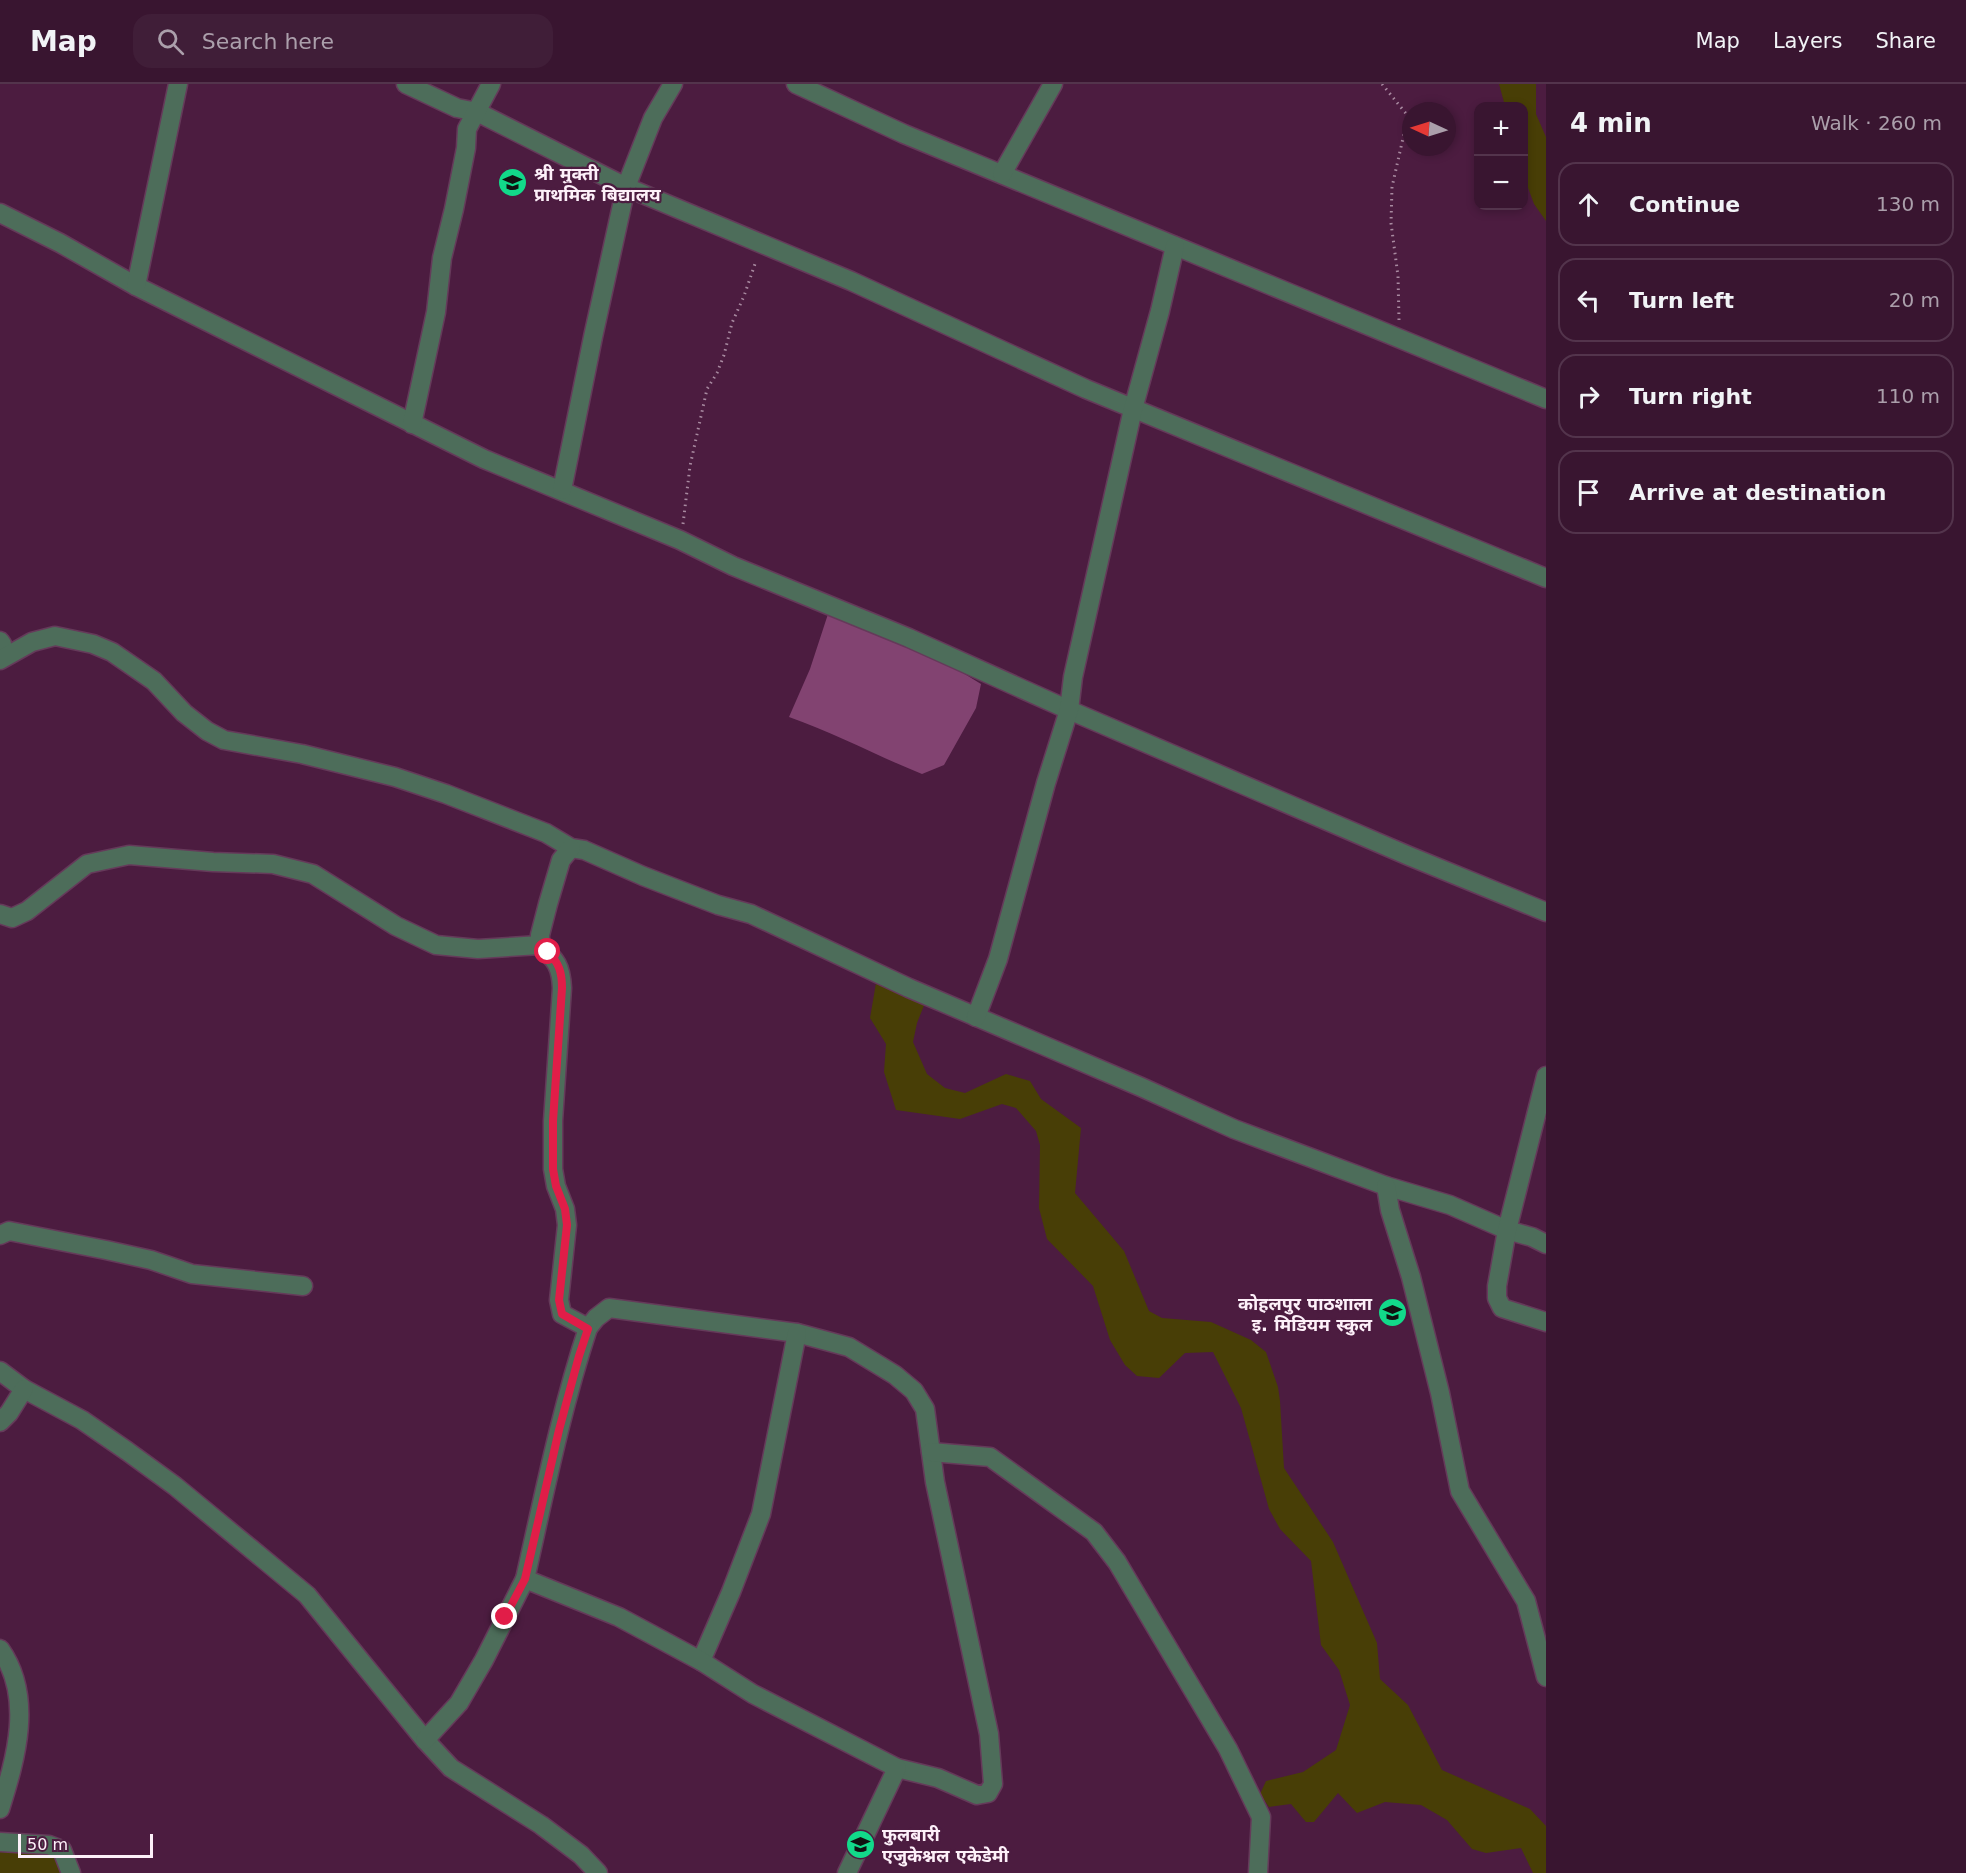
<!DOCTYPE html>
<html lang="en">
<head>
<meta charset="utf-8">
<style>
	body { margin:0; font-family:"DejaVu Sans","Noto Sans Devanagari",sans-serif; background:#401e38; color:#f1f3f6 }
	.controls { position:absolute; right:18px; top:18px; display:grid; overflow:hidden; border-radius:12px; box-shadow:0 3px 9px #0003 }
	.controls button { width:54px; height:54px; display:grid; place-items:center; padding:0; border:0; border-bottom:2px solid #53344c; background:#391530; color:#f1f3f6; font:30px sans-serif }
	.compass { position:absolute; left:1402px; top:18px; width:54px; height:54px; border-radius:50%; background:#391530; box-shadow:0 3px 9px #0003; rotate:274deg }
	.scale { position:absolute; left:18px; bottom:15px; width:135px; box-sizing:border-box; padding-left:6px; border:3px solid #fdf0f9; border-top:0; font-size:16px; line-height:21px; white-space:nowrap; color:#fdf0f9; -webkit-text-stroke:4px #4c1c40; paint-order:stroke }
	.stop { position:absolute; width:18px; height:18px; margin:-14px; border:4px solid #e11d48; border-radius:50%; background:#fff }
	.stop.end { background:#e11d48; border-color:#fff; box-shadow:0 2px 6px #0008 }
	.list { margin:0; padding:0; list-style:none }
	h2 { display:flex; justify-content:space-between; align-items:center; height:78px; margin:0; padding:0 24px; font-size:26px }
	h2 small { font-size:20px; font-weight:400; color:#ab9fab }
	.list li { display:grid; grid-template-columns:39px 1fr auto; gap:18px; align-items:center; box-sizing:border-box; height:84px; margin:0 12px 12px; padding:0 12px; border:2px solid #53344c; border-radius:18px }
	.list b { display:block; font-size:22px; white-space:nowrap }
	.list em { font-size:20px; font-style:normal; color:#ab9fab }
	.icon { flex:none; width:33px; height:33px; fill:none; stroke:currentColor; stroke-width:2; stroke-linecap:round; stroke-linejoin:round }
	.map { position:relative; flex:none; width:1546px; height:1789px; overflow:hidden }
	header { display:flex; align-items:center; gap:36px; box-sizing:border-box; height:84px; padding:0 30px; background:#391530; border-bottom:2px solid #53344c }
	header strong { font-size:28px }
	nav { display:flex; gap:33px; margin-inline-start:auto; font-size:21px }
	.search { width:420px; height:54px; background:#401e38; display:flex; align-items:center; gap:15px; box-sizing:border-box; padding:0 21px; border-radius:18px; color:#ab9fab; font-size:22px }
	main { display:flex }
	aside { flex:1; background:#391530 }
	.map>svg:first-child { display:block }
	.green { fill:#483e06 }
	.water { fill:#824371 }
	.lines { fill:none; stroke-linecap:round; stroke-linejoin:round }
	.street-casing { stroke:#653a5a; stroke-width:21 }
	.path { stroke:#a88aa0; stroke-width:3; stroke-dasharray:1.5 4.5; stroke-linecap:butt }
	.street { stroke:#4d6d5a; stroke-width:18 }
	.route { stroke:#e11d48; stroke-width:8 }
	.labels { text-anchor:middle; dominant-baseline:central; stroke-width:4.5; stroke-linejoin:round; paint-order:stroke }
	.poi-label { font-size:18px; font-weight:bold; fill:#fdf0f9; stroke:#4c1c40; text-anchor:start }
</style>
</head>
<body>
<header>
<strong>Map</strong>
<div class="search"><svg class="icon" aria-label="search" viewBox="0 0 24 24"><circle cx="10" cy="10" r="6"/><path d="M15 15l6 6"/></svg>Search here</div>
<nav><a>Map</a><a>Layers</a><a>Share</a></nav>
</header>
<main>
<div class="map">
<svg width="1546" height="1789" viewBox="0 0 1546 1789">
	<rect width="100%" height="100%" fill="#4c1c40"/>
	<g class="green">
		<polygon points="1499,0 1536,0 1536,30 1546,53 1546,137 1534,120 1524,93 1524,22 1505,22"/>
		<polygon points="876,899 925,919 917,939 913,958 927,990 945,1004 965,1009 1006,990 1030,997 1041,1015 1081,1044 1075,1109 1124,1167 1149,1227 1162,1234 1211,1238 1251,1256 1266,1268 1278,1303 1280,1317 1284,1384 1333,1458 1377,1559 1380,1595 1408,1621 1442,1686 1530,1725 1546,1742 1546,1789 1533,1789 1521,1764 1486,1769 1472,1765 1447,1736 1421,1721 1385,1718 1357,1729 1338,1709 1314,1738 1306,1738 1291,1720 1269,1723 1260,1710 1266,1697 1303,1688 1336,1666 1350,1621 1339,1586 1321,1561 1311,1477 1280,1445 1269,1425 1241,1324 1213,1268 1185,1269 1159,1294 1137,1292 1125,1281 1110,1256 1093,1202 1047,1155 1039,1124 1040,1061 1036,1047 1016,1024 1002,1020 960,1035 896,1026 884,988 886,960 870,934"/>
		<polygon points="0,1768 30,1769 54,1774 61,1789 0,1789"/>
	</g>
	<path class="water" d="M 828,530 L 955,584 L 981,600 L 976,624 L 944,681 L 922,690 C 877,672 835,649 789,633 L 810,585 Z"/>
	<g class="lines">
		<defs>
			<g id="street">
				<polyline points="406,0 457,24 477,28 626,103 851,197 1086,305 1546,494"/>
				<polyline points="796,0 904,50 1546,315"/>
				<polyline points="1002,90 1053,0"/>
				<polyline points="0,129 60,159 136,202 484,375 680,456 733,482 909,554 1069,626 1409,772 1546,828"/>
				<polyline points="136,202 178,0"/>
				<polyline points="412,340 436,228 442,174 454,125 466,64 467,45 491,0"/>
				<polyline points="562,406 593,253 626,103 653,34 673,0"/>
				<polyline points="0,557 2,560 0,563"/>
				<polyline points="0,576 32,558 55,552 93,560 112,568 154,597 184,629 207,647 224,656 302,670 395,693 446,710 546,749 571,764 584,766 643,792 718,821 751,830 909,904 1141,1003 1234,1045 1386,1102 1450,1121 1507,1146 1532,1153 1546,1160"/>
				<polyline points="0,830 12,834 27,827 87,780 129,771 213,778 273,780 313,790 396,842 436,861 478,865 540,861"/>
				<polyline points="976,933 998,875 1046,699 1069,626 1073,593 1133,325 1160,227 1175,162"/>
				<polyline points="1546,992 1507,1146 1497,1202 1497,1214 1502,1224 1546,1238"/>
				<polyline points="1386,1102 1390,1126 1411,1193 1440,1309 1460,1407 1526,1517 1546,1593"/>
				<polyline points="0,1151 9,1147 106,1166 151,1176 192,1190 303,1202"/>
				<polyline points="588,1244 596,1234 609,1224 797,1249 849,1263 895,1291 914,1307 925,1325 935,1398 989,1650 993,1700 988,1709 977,1711 938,1694 897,1684"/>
				<polyline points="0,1287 24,1305 82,1336 127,1367 175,1402 307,1511 425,1656 451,1684 541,1741 581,1771 598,1789"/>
				<polyline points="0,1338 9,1329 24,1305"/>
				<polyline points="931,1368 990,1373 1094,1448 1117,1478 1228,1665 1261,1733 1258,1789"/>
				<path d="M 525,1495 C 544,1411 561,1326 588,1244 L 562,1230 L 559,1216 L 567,1141 L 565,1125 L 556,1102 L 553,1085 L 553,1037 L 562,904 C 561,882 556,876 540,861 L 540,851 L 548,820 L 561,776 L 571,764"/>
				<path d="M 0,1565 C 34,1613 16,1674 0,1725"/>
				<polyline points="701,1577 731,1508 761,1430 797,1249"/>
				<polyline points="425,1656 459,1619 484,1576 525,1495 619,1533 701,1577 753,1610 897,1684 847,1789"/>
				<polyline points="0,1758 49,1761 62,1766 71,1789"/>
			</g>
		</defs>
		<use href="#street" class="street-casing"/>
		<g class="path">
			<polyline points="1382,0 1408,32 1392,103 1391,139 1398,192 1399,236"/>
			<polyline points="683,440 690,382 707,305 717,289 724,271 732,239 744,212 756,177"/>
		</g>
		<use href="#street" class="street"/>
	</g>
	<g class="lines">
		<path class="route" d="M 505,1533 L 525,1495 L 559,1346 L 579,1272 L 588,1245 L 562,1230 L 559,1216 L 567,1141 L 565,1125 L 556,1102 L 553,1085 L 553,1037 L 562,904 C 562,888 559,879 548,868"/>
	</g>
	<defs>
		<symbol id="school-disc" viewBox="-11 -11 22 22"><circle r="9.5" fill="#12d98a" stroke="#4c1c40"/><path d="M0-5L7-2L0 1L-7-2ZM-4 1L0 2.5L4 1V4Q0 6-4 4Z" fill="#111"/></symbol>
	</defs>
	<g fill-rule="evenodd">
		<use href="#school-disc" x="496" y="82" width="33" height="33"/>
		<use href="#school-disc" x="1376" y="1212" width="33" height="33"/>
		<use href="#school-disc" x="844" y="1744" width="33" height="33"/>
	</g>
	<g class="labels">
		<g class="poi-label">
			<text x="534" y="89">श्री मुक्ती<tspan x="534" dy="21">प्राथमिक बिद्यालय</tspan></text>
			<text x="1372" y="1219" text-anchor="end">कोहलपुर पाठशाला<tspan x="1372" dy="21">इ. मिडियम स्कुल</tspan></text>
			<text x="882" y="1750">फुलबारी<tspan x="882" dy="21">एजुकेश्नल एकेडेमी</tspan></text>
		</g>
	</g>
</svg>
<div class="controls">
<button>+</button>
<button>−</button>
</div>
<svg class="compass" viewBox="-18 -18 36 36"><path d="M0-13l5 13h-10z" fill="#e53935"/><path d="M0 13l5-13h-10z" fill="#ab9fab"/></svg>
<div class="scale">50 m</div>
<div class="stop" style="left:548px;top:868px"></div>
<div class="stop end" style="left:505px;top:1533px"></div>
</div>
<aside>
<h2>4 min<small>Walk · 260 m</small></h2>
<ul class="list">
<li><svg class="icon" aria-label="ahead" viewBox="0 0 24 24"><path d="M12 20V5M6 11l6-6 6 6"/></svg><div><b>Continue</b></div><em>130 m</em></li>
<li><svg class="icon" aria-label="left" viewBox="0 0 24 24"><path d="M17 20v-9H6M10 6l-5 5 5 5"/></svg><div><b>Turn left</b></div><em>20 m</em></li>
<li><svg class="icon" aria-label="right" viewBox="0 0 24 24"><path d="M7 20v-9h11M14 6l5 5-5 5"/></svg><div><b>Turn right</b></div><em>110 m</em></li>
<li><svg class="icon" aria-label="arrive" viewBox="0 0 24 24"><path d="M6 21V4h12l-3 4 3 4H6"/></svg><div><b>Arrive at destination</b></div></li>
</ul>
</aside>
</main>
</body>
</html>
